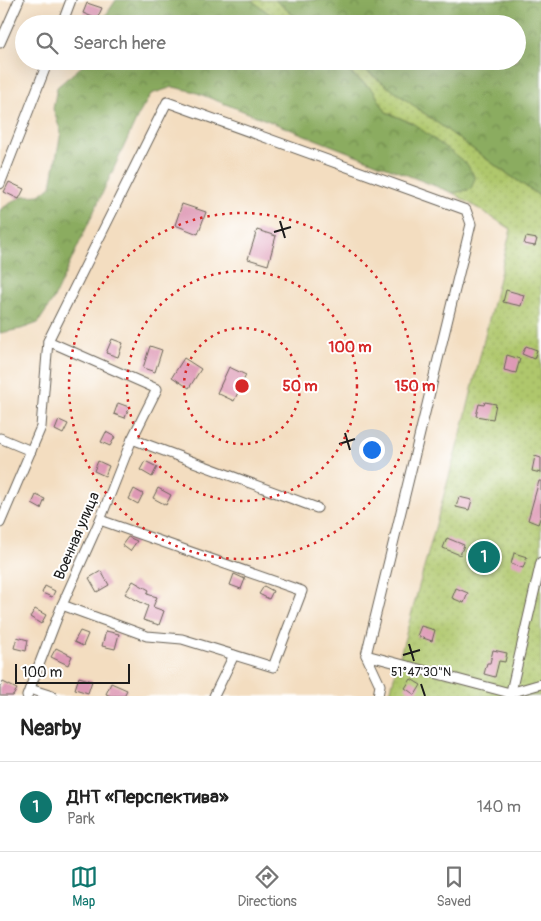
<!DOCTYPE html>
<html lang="en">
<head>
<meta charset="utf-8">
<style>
	body { margin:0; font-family:Pangolin,sans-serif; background:#f2f2f2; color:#222 }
	.scale { position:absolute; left:15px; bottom:12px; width:115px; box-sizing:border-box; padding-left:5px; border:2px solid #1c1c1c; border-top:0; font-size:14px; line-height:18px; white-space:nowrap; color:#1c1c1c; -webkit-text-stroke:4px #fff; paint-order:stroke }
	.you { position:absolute; left:371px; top:449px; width:18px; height:18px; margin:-12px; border:4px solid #fff; border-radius:50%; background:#1a73e8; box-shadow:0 0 0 8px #1a73e833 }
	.badge { display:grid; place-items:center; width:32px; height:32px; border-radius:50%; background:#0f766e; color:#fff; font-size:16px; font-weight:700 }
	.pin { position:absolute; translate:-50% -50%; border:2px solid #fff; box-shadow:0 1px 5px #0006 }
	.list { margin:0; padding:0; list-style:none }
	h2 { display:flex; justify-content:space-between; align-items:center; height:65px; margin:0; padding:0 20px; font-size:21px }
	h2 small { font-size:16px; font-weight:400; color:#767676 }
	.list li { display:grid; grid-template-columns:32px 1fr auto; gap:15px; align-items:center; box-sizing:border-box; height:90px; padding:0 20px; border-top:1px solid #e0e0e0 }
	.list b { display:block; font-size:19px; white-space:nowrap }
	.list p { margin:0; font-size:16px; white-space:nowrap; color:#767676 }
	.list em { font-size:16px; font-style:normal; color:#767676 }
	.icon { flex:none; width:28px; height:28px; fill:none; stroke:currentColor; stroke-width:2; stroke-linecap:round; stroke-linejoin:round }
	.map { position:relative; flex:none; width:541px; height:696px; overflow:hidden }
	.search { position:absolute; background:#fff; box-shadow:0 5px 20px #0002; left:15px; right:15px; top:15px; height:55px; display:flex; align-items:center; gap:12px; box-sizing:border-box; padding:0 18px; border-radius:28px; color:#767676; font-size:19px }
	.sheet { height:155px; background:#fff }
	nav { display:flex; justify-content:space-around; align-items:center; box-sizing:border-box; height:70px; border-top:1px solid #e0e0e0; background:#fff; font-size:14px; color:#767676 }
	nav a { display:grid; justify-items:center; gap:2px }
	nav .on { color:#0f766e }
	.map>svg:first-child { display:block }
	.green { fill:url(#green-dots); stroke:#667244 }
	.forest { fill:url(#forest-crowns); stroke:#54643e }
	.building { fill:#de99b5 }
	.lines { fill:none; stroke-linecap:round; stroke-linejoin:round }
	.minor-casing { stroke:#676055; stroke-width:11 }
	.minor { stroke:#fff; stroke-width:9 }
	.ticks { fill:none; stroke:#1c1c1c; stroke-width:2 }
	.ring { fill:none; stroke:#d62828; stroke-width:2.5; stroke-dasharray:2.5 5 }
	.labels { text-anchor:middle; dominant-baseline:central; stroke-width:4; stroke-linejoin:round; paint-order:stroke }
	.street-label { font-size:15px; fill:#1c1c1c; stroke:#fff }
	.ticks-label { font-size:12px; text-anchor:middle; fill:#1c1c1c; stroke:#fff; stroke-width:4; stroke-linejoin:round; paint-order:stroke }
	.centre { fill:#d62828; stroke:#fff; stroke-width:2.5 }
	.ring-label { font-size:15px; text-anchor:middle; font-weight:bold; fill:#d62828; stroke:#fff; stroke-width:4; stroke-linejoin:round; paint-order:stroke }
</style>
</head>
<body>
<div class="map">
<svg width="541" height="696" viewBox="0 0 541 696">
	<defs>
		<pattern id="green-dots" width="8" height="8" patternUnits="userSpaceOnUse" patternTransform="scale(1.25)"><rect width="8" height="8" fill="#afc76c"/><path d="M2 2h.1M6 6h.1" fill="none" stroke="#96aa5d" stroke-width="1.8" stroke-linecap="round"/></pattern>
		<pattern id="forest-crowns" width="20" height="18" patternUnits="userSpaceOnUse" patternTransform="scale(1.25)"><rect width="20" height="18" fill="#8bac60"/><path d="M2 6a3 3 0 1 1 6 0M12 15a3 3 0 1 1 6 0" fill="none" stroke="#718b4e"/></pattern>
	</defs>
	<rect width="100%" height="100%" fill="#fff"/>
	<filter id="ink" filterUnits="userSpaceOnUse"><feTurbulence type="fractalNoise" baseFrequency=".02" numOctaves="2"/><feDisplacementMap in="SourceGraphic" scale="10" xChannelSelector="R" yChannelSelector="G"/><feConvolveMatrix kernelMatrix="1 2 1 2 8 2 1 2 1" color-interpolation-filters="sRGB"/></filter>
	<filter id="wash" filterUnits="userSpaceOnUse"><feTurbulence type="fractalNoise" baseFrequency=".0096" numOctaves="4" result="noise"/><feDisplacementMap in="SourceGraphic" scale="20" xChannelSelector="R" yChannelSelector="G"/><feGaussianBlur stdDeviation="1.12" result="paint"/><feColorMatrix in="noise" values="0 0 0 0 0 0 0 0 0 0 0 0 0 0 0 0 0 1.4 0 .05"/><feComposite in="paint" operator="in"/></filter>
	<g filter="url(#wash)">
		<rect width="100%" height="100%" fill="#f3ddc0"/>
		<g class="green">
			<polygon points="251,0 275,0 304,24 283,24"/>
			<polygon points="334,61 353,61 496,166 541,197 541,696 389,696 465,418 511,229 453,193 471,189 414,124 386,112 373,90"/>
		</g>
		<g class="forest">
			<polygon points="116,0 251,0 283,24 100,24"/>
			<polygon points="275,0 541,0 541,197 496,166 353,61 517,61 517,24 304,24"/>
			<polygon points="88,61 334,61 373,90 386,112 414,124 467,164 475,178 471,189 453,193 192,91 173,87 151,94 138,116 53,300 38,323 21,329 0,333 0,211 1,209 22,196 40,195 51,186 61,132 53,109 57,87"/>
		</g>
		<g id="blocks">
			<g class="building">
				<polygon points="87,3 102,8 97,19 83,13"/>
				<polygon points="9,182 24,189 19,199 4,192"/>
				<polygon points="182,204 206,212 198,234 175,225"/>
				<polygon points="257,230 276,236 268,265 248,259"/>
				<polygon points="526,237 537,239 535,246 524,244"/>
				<polygon points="506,290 524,295 521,306 503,302"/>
				<polygon points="112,339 123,343 118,357 106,353"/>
				<polygon points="150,346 162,350 155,372 143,368"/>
				<polygon points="526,346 537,350 534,359 522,354"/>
				<polygon points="507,355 520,359 516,373 504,370"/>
				<polygon points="184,358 201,369 189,388 172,377"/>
				<polygon points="229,367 246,375 234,401 217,393"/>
				<polygon points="485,402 496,404 493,419 476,416 479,404 484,405"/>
				<polygon points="118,403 129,407 125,418 114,414"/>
				<polygon points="59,420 68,424 63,434 55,430"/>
				<polygon points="106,432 115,437 110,446 101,442"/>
				<polygon points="535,456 541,458 541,473 532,471"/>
				<polygon points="98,461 109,466 105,476 94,471"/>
				<polygon points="145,461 157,467 152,477 140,470"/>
				<polygon points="539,481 541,481 541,516 538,524 528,520"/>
				<polygon points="158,488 171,495 166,505 153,498"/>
				<polygon points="134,489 143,494 138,504 129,499"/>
				<polygon points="36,495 45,499 41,509 32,504"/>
				<polygon points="459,497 472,500 469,510 456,507"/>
				<polygon points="128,537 137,541 130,551 122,545"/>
				<polygon points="447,538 464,545 460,555 443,548"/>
				<polygon points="514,553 527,557 523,568 511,564"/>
				<polygon points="101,571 109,585 97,592 89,578"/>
				<polygon points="234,574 245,579 241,589 230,585"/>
				<polygon points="133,581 149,590 147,594 157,597 153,607 164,611 159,625 143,620 148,606 125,594"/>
				<polygon points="45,586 55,591 52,597 42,593"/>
				<polygon points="264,586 273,591 269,599 259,594"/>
				<polygon points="456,588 468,593 464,603 452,598"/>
				<polygon points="35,609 46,615 41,624 30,617"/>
				<polygon points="421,626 435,630 432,641 417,636"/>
				<polygon points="80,631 88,634 83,646 74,642"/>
				<polygon points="106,631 119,634 115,649 102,646"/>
				<polygon points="17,637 28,640 26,651 14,648"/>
				<polygon points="56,648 72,656 68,665 51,657"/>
				<polygon points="493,650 507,653 505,662 499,661 495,677 484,674 487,663 490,663"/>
				<polygon points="79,677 92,681 88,693 75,689"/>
				<polygon points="411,679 421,685 415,695 405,688"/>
				<polygon points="3,682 17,689 13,696 0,696 0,687"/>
				<polygon points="111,683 127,690 124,696 111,696 106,694"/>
			</g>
		</g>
	</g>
	<g filter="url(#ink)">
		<use href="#blocks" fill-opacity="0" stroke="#676055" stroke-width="1"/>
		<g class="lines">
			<defs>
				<g id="minor">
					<polyline points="62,24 71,0"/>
					<polyline points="0,43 19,0"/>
					<polyline points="0,184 48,61"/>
					<polyline points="0,438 31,451"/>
					<polyline points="132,439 317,508"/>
					<polyline points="0,523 41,427 48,341 167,102 466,210 471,224 366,655 380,685 378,696"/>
					<polyline points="62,605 147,636 182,639 273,667 302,591 100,520"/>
					<polyline points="366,655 510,693 541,684"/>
					<polyline points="30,689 52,696"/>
					<polyline points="27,696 62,605 100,520 132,439 157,389 48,341"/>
					<polyline points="214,696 234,655"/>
					<polyline points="510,696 541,562"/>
				</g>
			</defs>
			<use href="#minor" class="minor-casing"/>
			<use href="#minor" class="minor"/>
		</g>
	</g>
	<path class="ticks" d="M 280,221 L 285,238M 274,232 L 291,227M 345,433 L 350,450M 339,444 L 355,439M 409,644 L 414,661M 403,655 L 420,650M 421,684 L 425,696"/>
	<g class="ring">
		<circle cx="242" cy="386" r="58"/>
		<circle cx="242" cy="386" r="115"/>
		<circle cx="242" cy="386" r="173"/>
	</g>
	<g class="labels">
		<g class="street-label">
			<text transform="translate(77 536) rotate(-67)">Военная улица</text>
		</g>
	</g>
	<g class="ticks-label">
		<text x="421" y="676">51°47'30"N</text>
	</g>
	<circle cx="242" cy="386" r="8" class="centre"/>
	<g class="ring-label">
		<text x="350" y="352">100 m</text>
		<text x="300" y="391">50 m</text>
		<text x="415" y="391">150 m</text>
	</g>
</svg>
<div class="scale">100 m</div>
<div class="you"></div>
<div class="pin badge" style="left:484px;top:557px">1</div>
<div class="search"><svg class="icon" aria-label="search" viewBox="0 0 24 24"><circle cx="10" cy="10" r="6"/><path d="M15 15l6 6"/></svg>Search here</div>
</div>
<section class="sheet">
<h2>Nearby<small></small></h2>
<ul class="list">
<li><span class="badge">1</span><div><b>ДНТ «Перспектива»</b><p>Park</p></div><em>140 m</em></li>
</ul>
</section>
<nav>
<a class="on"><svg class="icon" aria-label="map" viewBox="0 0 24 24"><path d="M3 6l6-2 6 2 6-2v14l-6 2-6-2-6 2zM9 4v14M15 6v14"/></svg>Map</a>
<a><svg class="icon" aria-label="directions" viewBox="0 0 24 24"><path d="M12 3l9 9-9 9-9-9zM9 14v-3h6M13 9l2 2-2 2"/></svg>Directions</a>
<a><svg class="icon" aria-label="saved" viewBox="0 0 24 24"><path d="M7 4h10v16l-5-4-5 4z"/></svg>Saved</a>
</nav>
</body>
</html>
